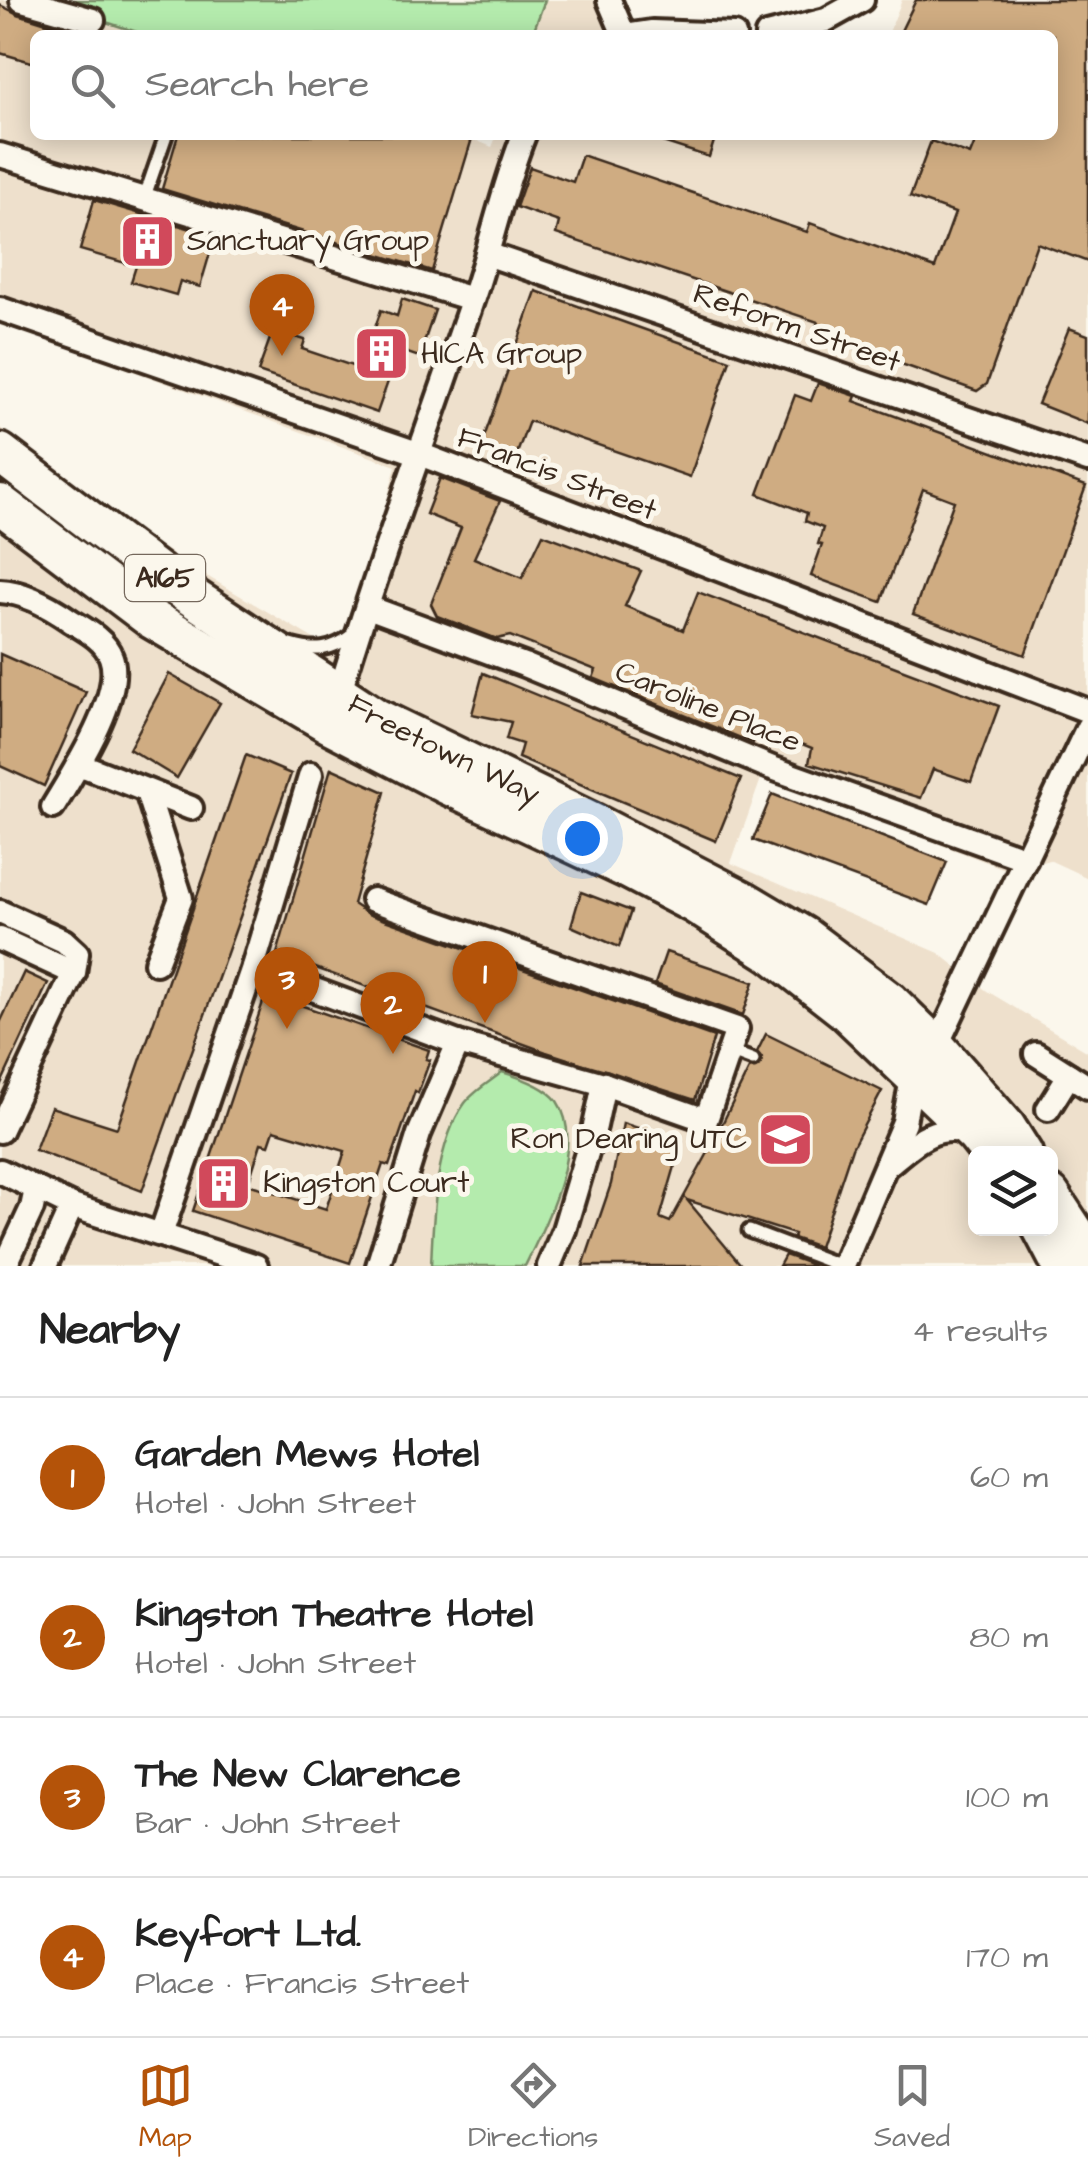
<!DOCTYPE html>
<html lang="en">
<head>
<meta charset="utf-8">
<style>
	body { margin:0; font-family:"Architects Daughter",sans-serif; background:#f2f2f2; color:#222 }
	.controls { position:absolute; right:30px; bottom:30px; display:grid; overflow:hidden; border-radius:15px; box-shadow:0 5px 25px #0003 }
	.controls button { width:90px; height:90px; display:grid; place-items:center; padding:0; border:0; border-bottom:2px solid #e0e0e0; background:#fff; color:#222; font:50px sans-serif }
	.you { position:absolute; left:582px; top:838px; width:35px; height:35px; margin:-25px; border:8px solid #fff; border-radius:50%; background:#1a73e8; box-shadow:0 0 0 15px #1a73e833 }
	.badge { display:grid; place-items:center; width:65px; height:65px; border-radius:50%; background:#b45309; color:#fff; font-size:32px; font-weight:700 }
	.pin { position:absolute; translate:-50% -82px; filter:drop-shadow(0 2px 5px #0008) }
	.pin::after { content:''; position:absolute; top:52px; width:35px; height:30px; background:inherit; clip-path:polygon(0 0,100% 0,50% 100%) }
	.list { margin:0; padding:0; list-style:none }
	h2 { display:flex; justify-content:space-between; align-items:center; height:130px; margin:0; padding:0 40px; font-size:42px }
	h2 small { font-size:32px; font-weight:400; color:#767676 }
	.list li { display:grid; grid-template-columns:65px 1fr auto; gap:30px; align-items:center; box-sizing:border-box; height:160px; padding:0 40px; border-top:2px solid #e0e0e0 }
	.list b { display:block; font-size:38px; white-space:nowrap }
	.list p { margin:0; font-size:32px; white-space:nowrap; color:#767676 }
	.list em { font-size:32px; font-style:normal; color:#767676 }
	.icon { flex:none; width:55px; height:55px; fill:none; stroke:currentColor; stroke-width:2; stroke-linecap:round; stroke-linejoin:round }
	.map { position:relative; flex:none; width:1088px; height:1266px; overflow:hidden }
	.search { position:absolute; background:#fff; box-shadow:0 5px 25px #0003; left:30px; right:30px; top:30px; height:110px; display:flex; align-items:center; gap:25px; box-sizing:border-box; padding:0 35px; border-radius:15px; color:#767676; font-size:38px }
	.sheet { height:770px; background:#fff }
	nav { display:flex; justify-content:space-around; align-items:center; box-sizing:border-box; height:140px; border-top:2px solid #e0e0e0; background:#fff; font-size:28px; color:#767676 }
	nav a { display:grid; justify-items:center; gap:5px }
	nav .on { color:#b45309 }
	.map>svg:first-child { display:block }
	.built { fill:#eee0cc; fill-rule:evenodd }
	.green { fill:#b4ebad; stroke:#788a66; stroke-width:2.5 }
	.building { fill:#cfac82; stroke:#3b2a1e; stroke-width:2.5; fill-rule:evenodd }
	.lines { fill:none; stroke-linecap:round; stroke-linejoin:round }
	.service-casing { stroke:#3b2a1e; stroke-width:19 }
	.minor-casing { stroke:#3b2a1e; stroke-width:30 }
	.trunk-casing { stroke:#3b2a1e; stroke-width:45 }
	.service { stroke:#fbf7ec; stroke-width:11 }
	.minor { stroke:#fbf7ec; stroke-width:22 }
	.trunk { stroke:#fbf7ec; stroke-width:38 }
	.labels { text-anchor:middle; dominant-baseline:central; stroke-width:10; stroke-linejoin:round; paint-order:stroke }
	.shield { fill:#fbf7ec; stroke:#75685c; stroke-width:2.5 }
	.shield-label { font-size:28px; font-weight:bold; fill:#3b2a1e }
	.poi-label { font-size:30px; fill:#3b2a1e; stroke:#fbf7ec; text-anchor:start }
	.street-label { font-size:30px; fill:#3b2a1e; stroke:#fbf7ec }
</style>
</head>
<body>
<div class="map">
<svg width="1088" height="1266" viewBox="0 0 1088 1266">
	<rect width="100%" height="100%" fill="#fbf7ec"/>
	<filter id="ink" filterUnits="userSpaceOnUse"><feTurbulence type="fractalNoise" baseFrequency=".01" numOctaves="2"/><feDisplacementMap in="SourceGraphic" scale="20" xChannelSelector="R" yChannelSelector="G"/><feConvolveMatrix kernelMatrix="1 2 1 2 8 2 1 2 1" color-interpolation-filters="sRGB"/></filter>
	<g filter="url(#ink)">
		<g class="built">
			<path d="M 0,0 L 38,0 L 146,35 L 35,35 L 35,135 L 463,135 L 492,147 L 497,135 L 1053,135 L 1053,35 L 888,35 L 902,0 L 1088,0 L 1088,878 L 1049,860 L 1010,871 L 762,776 L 731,863 L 939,953 L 987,991 L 1088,1052 L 1088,1266 L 0,1266 L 0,428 L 104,507 L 183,562 L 336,652 L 357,614 L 396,466 L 0,323 ZM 976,1154 L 1050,1154 L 1050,1228 L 976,1228 Z"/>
			<polygon points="545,0 615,0 623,35 532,35"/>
		</g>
		<g class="green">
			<polygon points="38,0 545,0 532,35 146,35"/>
			<path d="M 502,1072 C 519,1077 546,1086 557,1101 C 587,1145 545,1225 525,1266 L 431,1266 C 433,1217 435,1144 465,1103 C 474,1091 491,1081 502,1072 Z"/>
		</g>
		<g class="building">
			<polygon points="916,0 1088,0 1088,262 1037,243 987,384 977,391 814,333 818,322 556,234 559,222 516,207 530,167 573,182 582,155 807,232 810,223 935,268 955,213 910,197 931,141 970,155 978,135 1053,135 1053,35 899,35"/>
			<polygon points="0,5 18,14 85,35 35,35 35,63 0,53"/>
			<polygon points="178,135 473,135 432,271 162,189"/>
			<polygon points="654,135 716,135 709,157 653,139"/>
			<polygon points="94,200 215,236 200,287 180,281 176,295 131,282 136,266 80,250"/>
			<polygon points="536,291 730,360 690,477 529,421 515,459 487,448 482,443"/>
			<polygon points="402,299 435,310 419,357 399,350 377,413 258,372 273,330 305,340 302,349 361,369 381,310 397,316"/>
			<polygon points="1069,328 1088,335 1088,424 1038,404"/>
			<polygon points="818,383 856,396 854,401 1086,486 1025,655 913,614 954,501 923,489 881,602 811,576 822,545 818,544 823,528 805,521 807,513 758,494 795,395 811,401"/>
			<polygon points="440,478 500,501 474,558 522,578 543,534 641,571 625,606 683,630 698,592 999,706 971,782 933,769 921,798 809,763 812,748 760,727 753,743 593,678 596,670 510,636 497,639 437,616 431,604 461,528 426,514"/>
			<polygon points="0,654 86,692 44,786 0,766"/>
			<polygon points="483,673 741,779 716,841 518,758 522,744 506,739 511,722 472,714"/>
			<polygon points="169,674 220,703 177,778 129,749"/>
			<polygon points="246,755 291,774 142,1191 35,1150 51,1107 117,1128"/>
			<polygon points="331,768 385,792 353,904 368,914 714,1037 695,1100 546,1052 277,954"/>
			<polygon points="772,794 947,862 929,905 753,840"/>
			<polygon points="581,892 631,911 619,947 571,926"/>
			<polygon points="666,952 754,982 743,1015 655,984"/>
			<polygon points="24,972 48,983 0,1086 0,1023"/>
			<path d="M 266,993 L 429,1050 L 426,1059 L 430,1060 L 418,1093 L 415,1091 L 389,1166 L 383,1164 L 350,1263 L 193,1211 ZM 274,1130 L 345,1151 L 326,1209 L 248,1184 L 261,1143 L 269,1145 Z"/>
			<polygon points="766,1034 882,1091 852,1148 819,1247 793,1238 794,1234 687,1200 742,1266 583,1266 611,1184 623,1123 682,1142 660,1218 670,1222 709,1151 749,1069 761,1064 762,1058 757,1052"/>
			<polygon points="785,1255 813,1265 813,1266 779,1266"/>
		</g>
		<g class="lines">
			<defs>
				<g id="service">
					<polyline points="144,199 166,135"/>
					<path d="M 291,645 C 315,652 331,651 352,635"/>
					<polyline points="729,1051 753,1060"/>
					<polyline points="749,1231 841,1266"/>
				</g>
				<g id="minor">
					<polyline points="22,0 93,20"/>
					<polyline points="609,0 624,35"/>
					<polyline points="632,35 652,32 734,35"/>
					<polyline points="767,35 826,20 862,0"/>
					<polyline points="0,155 472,299"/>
					<polyline points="487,254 1088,460"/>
					<polyline points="0,309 417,453 1088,711"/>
					<path d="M 0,591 C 25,592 51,607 71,621 C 86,630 105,640 111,657 C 125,695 72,775 53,807"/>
					<polyline points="368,607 524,665 772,768 1026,859"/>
					<path d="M 337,701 C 378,564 428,431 474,295 C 492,242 503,187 524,135"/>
					<polyline points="79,764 191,808"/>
					<polyline points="147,792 181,898 156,963"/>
					<polyline points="0,912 64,941 77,953 74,973 0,1131"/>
					<polyline points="0,939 74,973"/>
					<polyline points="253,967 458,1043 604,1084 706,1120 737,1029 373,900"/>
					<polyline points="936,1054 936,1047 1088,727"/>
					<polyline points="1036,1054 1088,1087"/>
					<polyline points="1048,1109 1069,1075"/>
					<path d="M 889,1164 C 914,1143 935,1122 970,1133"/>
					<polyline points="0,1171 72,1206 256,1266"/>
					<polyline points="161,1234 253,967 311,774"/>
					<polyline points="5,1266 32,1208 36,1189"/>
					<polyline points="45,1266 72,1206"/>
					<polyline points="378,1266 419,1134 458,1043"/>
					<polyline points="549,1266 564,1230 595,1126 604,1084"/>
					<polyline points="843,1266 904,1122 913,1073"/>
				</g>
				<g id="trunk">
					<path id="s1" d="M 0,453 L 177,587 L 376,718 L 595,824 L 746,902 L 803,936 L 890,1002 L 936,1047 L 1006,1127 L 1023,1154"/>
					<polyline points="0,504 152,619 330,724 444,783 628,869 695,904 772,953 845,1010 976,1135 991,1154"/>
					<polyline points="1050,1195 1088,1253"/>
					<polyline points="1042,1228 1062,1266"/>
				</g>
			</defs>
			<use href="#service" class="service-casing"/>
			<use href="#minor" class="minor-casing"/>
			<use href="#trunk" class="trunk-casing"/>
			<use href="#service" class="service"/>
			<use href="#minor" class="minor"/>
			<use href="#trunk" class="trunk"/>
		</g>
	</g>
	<defs>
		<symbol id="building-square" viewBox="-11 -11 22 22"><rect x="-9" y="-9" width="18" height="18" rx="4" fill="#d1495b" stroke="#fbf7ec"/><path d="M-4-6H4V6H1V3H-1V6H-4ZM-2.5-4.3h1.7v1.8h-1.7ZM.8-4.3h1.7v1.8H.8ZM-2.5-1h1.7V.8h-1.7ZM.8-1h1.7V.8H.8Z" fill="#fff"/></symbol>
		<symbol id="school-square" viewBox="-11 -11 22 22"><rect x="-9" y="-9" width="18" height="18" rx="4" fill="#d1495b" stroke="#fbf7ec"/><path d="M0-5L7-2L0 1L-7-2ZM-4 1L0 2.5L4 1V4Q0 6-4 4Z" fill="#fff"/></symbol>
	</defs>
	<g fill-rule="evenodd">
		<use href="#building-square" x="116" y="210" width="63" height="63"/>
		<use href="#building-square" x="350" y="322" width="63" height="63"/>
		<use href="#school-square" x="754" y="1108" width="63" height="63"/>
		<use href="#building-square" x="192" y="1152" width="63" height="63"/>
	</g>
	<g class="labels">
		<rect class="shield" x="125" y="555" width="80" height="46" rx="8"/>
		<g class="shield-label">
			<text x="165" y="578">A165</text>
		</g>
		<g class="poi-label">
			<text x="187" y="241">Sanctuary Group</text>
			<text x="421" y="354">HICA Group</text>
			<text x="747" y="1139" text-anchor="end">Ron Dearing UTC</text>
			<text x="263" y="1183">Kingston Court</text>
		</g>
		<g class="street-label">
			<text transform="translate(797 328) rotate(19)">Reform Street</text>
			<text transform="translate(557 474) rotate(21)">Francis Street</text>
			<text transform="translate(708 707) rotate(22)">Caroline Place</text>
			<text stroke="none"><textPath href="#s1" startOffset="535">Freetown Way</textPath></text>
		</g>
	</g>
</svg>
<div class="controls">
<button><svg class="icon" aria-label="layers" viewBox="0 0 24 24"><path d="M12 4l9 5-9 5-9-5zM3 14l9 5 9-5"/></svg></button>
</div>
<div class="you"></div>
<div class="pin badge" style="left:485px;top:1023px">1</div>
<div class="pin badge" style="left:393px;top:1054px">2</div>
<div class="pin badge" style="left:287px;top:1029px">3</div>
<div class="pin badge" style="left:282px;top:356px">4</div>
<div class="search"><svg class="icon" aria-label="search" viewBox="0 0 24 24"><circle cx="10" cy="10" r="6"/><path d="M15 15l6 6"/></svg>Search here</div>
</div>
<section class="sheet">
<h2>Nearby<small>4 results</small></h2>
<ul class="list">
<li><span class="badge">1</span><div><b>Garden Mews Hotel</b><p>Hotel · John Street</p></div><em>60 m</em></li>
<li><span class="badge">2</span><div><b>Kingston Theatre Hotel</b><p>Hotel · John Street</p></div><em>80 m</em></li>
<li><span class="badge">3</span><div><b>The New Clarence</b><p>Bar · John Street</p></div><em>100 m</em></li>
<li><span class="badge">4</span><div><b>Keyfort Ltd.</b><p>Place · Francis Street</p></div><em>170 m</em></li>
</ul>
</section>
<nav>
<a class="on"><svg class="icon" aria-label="map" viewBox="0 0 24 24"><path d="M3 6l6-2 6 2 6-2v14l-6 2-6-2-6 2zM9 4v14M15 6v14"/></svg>Map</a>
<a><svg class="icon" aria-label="directions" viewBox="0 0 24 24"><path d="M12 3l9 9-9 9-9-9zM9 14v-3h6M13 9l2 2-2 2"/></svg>Directions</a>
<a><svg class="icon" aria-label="saved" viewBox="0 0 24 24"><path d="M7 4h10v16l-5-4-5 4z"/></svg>Saved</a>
</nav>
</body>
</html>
